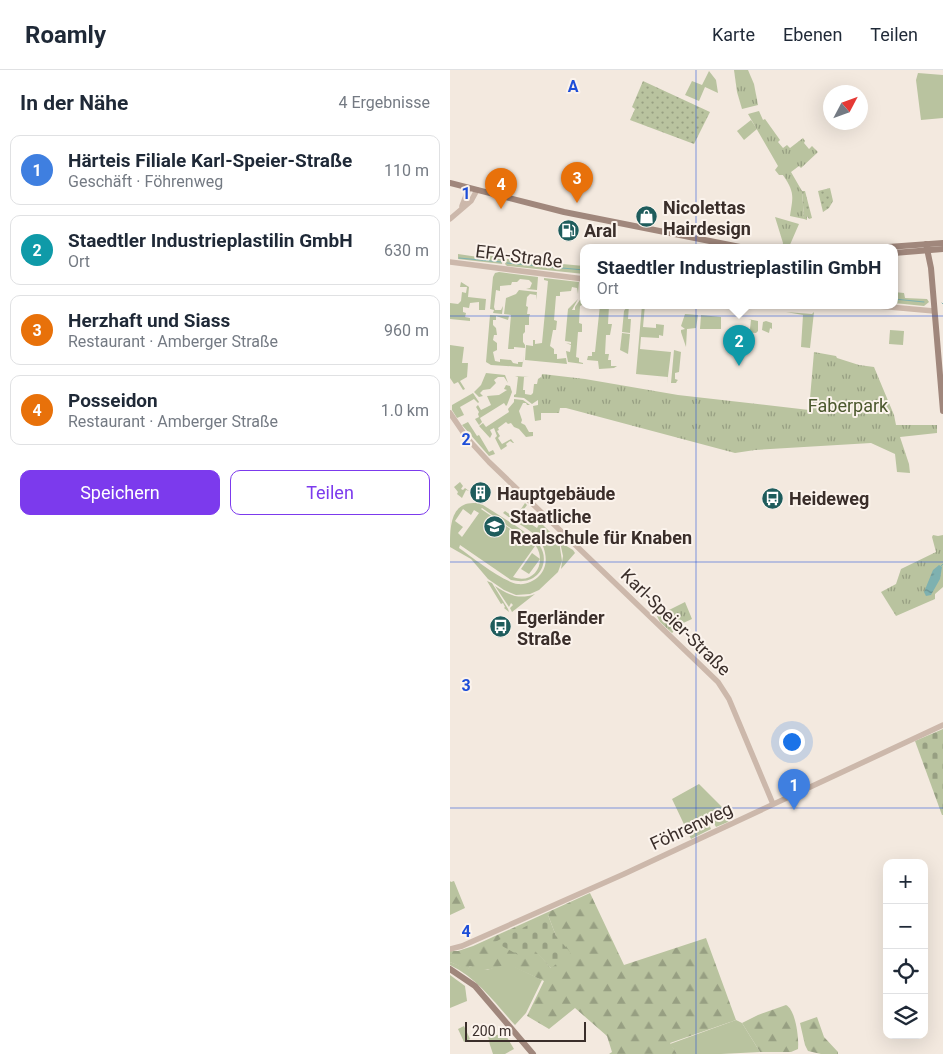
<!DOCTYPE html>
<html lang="de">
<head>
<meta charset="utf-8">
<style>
	body { margin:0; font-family:Roboto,sans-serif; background:#f2f2f3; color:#1f2937 }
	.controls { position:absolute; right:15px; bottom:15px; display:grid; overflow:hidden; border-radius:10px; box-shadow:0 5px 20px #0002 }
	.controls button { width:45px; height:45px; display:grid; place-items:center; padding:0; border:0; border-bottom:1px solid #e0e1e3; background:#fff; color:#1f2937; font:25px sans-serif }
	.compass { position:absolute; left:373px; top:15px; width:45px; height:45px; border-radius:50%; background:#fff; box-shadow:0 5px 20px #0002; rotate:49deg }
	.scale { position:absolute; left:15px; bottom:12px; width:121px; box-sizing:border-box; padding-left:5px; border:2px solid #3a2e2a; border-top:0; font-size:14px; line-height:18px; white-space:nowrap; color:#3a2e2a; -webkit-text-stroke:4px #fbf3ec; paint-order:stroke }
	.you { position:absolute; left:341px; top:671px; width:18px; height:18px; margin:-12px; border:4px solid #fff; border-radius:50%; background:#1a73e8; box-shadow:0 0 0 8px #1a73e833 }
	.badge { display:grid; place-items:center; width:32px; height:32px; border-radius:50%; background:#7c3aed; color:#fff; font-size:16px; font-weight:700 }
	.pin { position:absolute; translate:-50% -41px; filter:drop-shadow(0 1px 2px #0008) }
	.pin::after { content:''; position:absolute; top:26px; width:18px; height:15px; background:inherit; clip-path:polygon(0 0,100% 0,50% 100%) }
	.popup { position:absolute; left:130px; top:174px; width:318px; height:65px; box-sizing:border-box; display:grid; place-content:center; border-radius:10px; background:#fff; filter:drop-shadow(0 1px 4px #0005); font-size:16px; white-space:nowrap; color:#747a83 }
	.popup b { font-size:19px; color:#1f2937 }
	.popup::after { content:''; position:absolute; left:50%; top:100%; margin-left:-10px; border:10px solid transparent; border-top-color:#fff }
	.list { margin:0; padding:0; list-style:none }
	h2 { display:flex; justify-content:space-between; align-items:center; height:65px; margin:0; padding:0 20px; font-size:21px }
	h2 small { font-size:16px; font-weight:400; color:#747a83 }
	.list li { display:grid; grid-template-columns:32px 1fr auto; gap:15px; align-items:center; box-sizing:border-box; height:70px; margin:0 10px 10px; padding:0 10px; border:1px solid #e0e1e3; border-radius:10px }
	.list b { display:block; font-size:19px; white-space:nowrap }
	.list p { margin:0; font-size:16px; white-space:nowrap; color:#747a83 }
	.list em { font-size:16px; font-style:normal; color:#747a83 }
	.actions { display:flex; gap:10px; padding:15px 20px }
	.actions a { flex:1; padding:11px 0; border:1px solid #7c3aed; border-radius:10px; text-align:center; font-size:18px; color:#7c3aed }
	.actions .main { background:#7c3aed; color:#fff }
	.icon { flex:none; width:28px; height:28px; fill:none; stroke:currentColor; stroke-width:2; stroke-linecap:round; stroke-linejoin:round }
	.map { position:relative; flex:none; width:493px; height:984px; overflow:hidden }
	header { display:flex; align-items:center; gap:30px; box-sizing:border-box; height:70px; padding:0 25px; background:#fff; border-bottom:1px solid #e0e1e3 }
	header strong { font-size:24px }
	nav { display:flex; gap:28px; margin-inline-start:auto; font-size:18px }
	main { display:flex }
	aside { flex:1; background:#fff }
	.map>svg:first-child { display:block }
	.grass { fill:#b9c39f; fill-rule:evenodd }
	.forest { fill:url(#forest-firs); fill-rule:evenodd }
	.cemetery { fill:url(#cemetery-stones) }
	.park { fill:url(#park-tufts) }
	.garden { fill:url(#garden-dots) }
	.water { fill:url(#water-ripples) }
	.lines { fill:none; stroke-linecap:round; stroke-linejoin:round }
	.stream { stroke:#7eb1b0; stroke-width:1 }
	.tertiary { stroke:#ccb8ab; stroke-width:5.5 }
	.secondary { stroke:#a0877c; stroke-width:6 }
	.grid { fill:none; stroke:#1d4ed8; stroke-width:1; stroke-opacity:0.55 }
	.labels { text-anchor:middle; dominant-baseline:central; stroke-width:4; stroke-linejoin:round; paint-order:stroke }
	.poi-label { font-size:18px; font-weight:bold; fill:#3a2e2a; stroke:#fbf3ec; text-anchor:start }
	.street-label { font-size:18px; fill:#3a2e2a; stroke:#fbf3ec }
	.park-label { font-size:18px; fill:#4b582d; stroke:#fbf3ec }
	.grid-label { font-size:16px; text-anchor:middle; font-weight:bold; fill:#1d4ed8; stroke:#fbf3ec; stroke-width:4; stroke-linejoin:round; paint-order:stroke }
</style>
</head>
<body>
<header>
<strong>Roamly</strong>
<nav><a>Karte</a><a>Ebenen</a><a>Teilen</a></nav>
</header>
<main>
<aside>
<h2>In der Nähe<small>4 Ergebnisse</small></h2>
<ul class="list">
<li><span class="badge" style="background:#3f7fe0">1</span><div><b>Härteis Filiale Karl-Speier-Straße</b><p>Geschäft · Föhrenweg</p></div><em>110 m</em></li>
<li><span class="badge" style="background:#0f9aa8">2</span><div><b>Staedtler Industrieplastilin GmbH</b><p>Ort</p></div><em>630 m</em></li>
<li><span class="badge" style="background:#e8710a">3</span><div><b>Herzhaft und Siass</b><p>Restaurant · Amberger Straße</p></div><em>960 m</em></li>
<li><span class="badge" style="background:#e8710a">4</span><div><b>Posseidon</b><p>Restaurant · Amberger Straße</p></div><em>1.0 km</em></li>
</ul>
<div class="actions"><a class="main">Speichern</a><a>Teilen</a></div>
</aside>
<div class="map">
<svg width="493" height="984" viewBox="0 0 493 984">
	<defs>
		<pattern id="forest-firs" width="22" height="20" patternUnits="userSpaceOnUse" patternTransform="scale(1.25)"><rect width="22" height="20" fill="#b9c39f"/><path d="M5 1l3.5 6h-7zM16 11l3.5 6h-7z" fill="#979f82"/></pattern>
		<pattern id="cemetery-stones" width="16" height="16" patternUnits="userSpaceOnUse" patternTransform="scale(1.25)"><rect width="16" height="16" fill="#b9c39f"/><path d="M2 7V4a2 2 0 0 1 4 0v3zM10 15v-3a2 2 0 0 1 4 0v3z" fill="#979f82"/></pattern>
		<pattern id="park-tufts" width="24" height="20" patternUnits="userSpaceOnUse" patternTransform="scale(1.25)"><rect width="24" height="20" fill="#b9c39f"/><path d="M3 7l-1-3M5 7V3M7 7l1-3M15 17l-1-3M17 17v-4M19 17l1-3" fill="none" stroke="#979f82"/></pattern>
		<pattern id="garden-dots" width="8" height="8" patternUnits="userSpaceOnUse" patternTransform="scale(1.25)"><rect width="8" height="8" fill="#b9c39f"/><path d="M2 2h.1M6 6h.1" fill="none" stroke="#979f82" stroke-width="1.8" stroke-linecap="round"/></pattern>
		<pattern id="water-ripples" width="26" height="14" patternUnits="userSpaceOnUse" patternTransform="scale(1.25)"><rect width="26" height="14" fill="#7eb1b0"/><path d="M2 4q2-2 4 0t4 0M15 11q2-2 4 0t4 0" fill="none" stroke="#68908f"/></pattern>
	</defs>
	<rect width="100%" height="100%" fill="#f3e9df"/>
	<g class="grass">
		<polygon points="259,1 266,10 268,23 255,17 249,31 235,25 242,11 252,15"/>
		<polygon points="468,3 493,5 493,48 471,50 466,10"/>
		<polygon points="301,50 307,59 294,70 287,61"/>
		<polygon points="46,183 50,184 49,188 53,190 52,194 8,189 8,184 35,188 35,184 45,186"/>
		<polygon points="57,189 134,196 134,204 57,196 55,194"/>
		<polygon points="49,202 88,207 87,220 76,219 80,218 82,213 79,210 70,209 67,212 62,212 61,215 50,216 50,221 46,220 44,237 45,240 51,240 53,236 52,244 43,243 44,240 40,239 43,207 45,203"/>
		<polygon points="94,208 129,212 128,224 127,218 122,217 121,221 110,222 110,226 106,226 104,250 107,251 106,260 103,260 100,276 104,279 104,284 107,284 107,289 116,288 117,294 75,290 76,275 83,276 83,270 85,270 85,274 92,273 98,211 94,210"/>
		<polygon points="11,212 19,217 18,227 36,229 35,240 29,240 29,232 20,233 19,238 13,237 13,242 16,243 15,247 20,248 20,251 0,249 0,233 8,234 11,231 12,222 16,223 17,217 10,217"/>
		<polygon points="69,220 87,222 86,230 86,225 80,224 77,227 76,236 78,237 77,244 80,244 79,247 79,255 75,255 75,262 73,264 73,272 75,275 75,278 64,277 64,279 58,279 61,245 54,244 56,228 66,224"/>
		<polygon points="444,222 454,223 455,228 477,229 479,232 474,236 444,233"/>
		<polygon points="132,227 134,228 134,234 130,236 129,253 132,254 132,262 128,262 126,287 129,288 129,292 133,293 133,294 118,292 116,281 120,282 121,275 116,273 121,274 121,272 115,271 118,239 128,229 122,240 125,240 125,237"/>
		<polygon points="150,235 161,235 159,236 158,254 162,254 160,265 156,265 155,284 159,284 158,290 161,290 161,296 167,296 164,298 149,299 148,291 137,290 138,286 142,286 142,282 145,282"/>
		<polygon points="178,235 179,235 178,249 181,249 180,263 172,262 174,241"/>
		<polygon points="192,235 195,235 193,257 206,258 206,254 214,255 213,266 209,265 209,268 191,267 190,279 221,282 217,314 218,307 186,304"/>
		<polygon points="336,242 362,244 364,242 360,278 351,277 353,245"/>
		<polygon points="235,244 248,245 246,258 237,259 236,277 231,262 231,260 235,259 231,256"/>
		<polygon points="40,245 59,246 58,250 46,246 46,250 43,250 43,255 46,258 47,265 44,265 43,270 47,273 47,280 43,282 45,291 50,292 50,289 61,290 63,293 68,294 68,292 73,292 74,285 72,297 41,295 36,292"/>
		<polygon points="251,245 271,247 271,259 250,259"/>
		<polygon points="298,249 308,251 308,261 306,263 296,262 295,259 300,259 301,250"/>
		<polygon points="313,252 316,251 322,253 322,259 320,258 319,263 312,260"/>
		<polygon points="440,260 454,261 453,275 439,274"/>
		<polygon points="172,263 180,264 178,284 170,280"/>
		<polygon points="0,275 14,277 12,293 18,293 17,307 10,311 15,319 13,320 8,312 4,314 0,308"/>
		<polygon points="224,280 231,282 229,302 225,303 225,309 228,310 227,311 226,313 221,313"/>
		<polygon points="36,303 55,305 58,313 54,307 48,307 44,310 46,313 40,319 33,320 30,323 33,326 29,327 24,322 31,315"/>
		<polygon points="65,306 79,307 74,307 73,320 75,320 75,324 81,325 83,323 84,314 87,314 88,309 91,307 107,343 91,343 91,350 85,351 83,336 88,335 88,330 82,334 74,328 64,327 64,325 66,324 68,307"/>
		<polygon points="56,315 60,316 62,322 57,335 56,336 54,333 30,348 32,352 29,355 25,349 29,347 28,344 29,342 26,337 28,335 31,340 41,335 37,326 49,325 57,320 54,319"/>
		<polygon points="23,323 29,332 28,333 24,329 10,337 14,345 7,348 2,340 2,335"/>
		<polygon points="64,329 73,330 80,335 77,335 76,333 73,333 69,341 72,350 71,353 75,355 79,362 83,362 83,366 76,367 69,359 64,357 61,353 58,354 56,352 48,358 49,360 47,361 50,366 48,368 52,374 61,369 64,373 63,373 60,371 56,374 57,376 51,380 45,368 47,366 44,358 40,360 42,364 40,368 29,356 33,353 36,357 59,342 58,339 64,332"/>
		<polygon points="18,352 27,366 29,365 39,382 43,380 45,384 39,386 12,355"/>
		<polygon points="10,412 13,416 11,419 13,420 15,418 19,421 16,420 12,428 7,424 8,422 4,417"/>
		<path d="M 26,433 L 33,435 C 45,443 83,465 90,476 C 96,485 95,497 87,505 C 79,512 71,512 61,510 L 10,475 L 9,478 C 22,487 53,512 68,514 C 76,515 84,511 89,506 C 100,495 96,478 88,468 C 82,461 62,450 53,443 L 55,441 L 65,448 L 75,433 L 77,435 L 69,446 L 87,458 L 89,454 L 89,451 L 109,471 L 112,491 L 108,502 L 89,520 L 80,524 L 66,525 L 54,520 L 38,509 L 21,489 L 0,477 C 0,458 0,431 26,433 ZM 32,438 L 86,476 C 97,493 84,515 63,507 L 85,476 L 31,439 ZM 13,439 L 21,445 L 24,440 L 29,443 L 12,467 L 8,463 L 13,457 L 5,451 Z"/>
		<polygon points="110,472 123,480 125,483 111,499 113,486"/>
		<polygon points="82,483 90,489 79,504 71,499"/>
		<polygon points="37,511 42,513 58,539 59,542 54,538 55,537 53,533 51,534"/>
		<path d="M 45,516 C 59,525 69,530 85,524 L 62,542 L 60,538 L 63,535 L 61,533 L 59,537 Z"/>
		<polygon points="249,714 275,740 280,749 278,752 266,757 263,751 259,754 261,759 241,769 222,729"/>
		<path d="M 0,892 L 18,899 L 20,896 L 37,900 L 57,893 L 92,910 L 76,943 L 65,955 C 45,933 27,908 0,895 Z"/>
		<polygon points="0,905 15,916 17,931 0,938"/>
		<polygon points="286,950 292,953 310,982 271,984 227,984 220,974"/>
		<polygon points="14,956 20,969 14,972 8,959"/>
		<polygon points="55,964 64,979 55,984 43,984 40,975 38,966"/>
	</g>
	<g class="forest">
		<polygon points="0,811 1,812 4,811 15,838 0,845"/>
		<path d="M 140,823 L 174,895 L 256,868 L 286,950 L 220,973 L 227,984 L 159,984 L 162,982 L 157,966 L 125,938 L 99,959 L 77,946 L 94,911 L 57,894 C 43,898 34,904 20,896 L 18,900 L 0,892 L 0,881 L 8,881 L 23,876 ZM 98,845 L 106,866 L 101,898 L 84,879 Z"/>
		<path d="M 336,935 C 346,940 349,969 348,979 L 341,982 L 310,982 L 292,953 L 308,945 Z"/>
		<polygon points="367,947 374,967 388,982 388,984 371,984 358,981 355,975 350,953"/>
	</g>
	<g class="cemetery">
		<polygon points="493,659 493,745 492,745 465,671"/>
		<polygon points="98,845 106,866 121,883 101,898 84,880 70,886 45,872"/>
	</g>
	<g class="park">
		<polygon points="284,0 298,0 304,14 308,35 292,39 287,22"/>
		<path d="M 309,41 L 313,50 L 315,49 L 330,70 L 328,72 L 333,78 L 337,75 L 340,78 L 353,68 L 355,71 L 354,73 L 359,79 L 362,76 L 368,82 L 351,98 L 349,96 L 341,102 L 352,121 L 354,149 L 340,146 C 343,126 345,123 333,105 L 329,105 L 325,100 L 328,96 L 298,44 Z"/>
		<polygon points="325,147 349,154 339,177 332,177 333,173"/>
		<polygon points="364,282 386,286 387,288 409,295 424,297 444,345 446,355 487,355 487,363 450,367 459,394 460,403 447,402 445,384 421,373 305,380 285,383 116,338 110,338 109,343 91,343 88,336 89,330 87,330 92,304 135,309 228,325 359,340"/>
		<polygon points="483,465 488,466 493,465 493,517 485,524 485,529 446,546 431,522 446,514 451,499 486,482 482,467"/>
		<polygon points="235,532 242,549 231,554 222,563 210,552 207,546"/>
	</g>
	<g class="garden">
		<polygon points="193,11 260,42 244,74 180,50 185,39 182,37"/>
		<polygon points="380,118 383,131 379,138 373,142 368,121"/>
		<polygon points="352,121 355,121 362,148 359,149 357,146 357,150 354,149"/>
	</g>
	<polygon class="water" points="489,495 492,497 490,509 481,525 476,526 474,522 483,500"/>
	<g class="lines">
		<g class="stream">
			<polyline points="9,188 51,192"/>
			<polyline points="57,193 134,200"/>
			<polyline points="444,229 474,232"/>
			<polyline points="492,233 493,234"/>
			<polyline points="491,496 493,494"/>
		</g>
		<g class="tertiary">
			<polyline points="12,136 19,118"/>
			<polyline points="0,149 21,131 27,120"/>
			<polyline points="0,192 134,209"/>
			<polyline points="417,235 484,241"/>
			<polyline points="0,343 17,368 39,392 268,612 279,629 323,734"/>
			<polyline points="0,879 12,876 174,804 493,655"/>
		</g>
		<g class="secondary">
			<polyline points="0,113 114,142 290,177"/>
			<polyline points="476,174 481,198 493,341"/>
			<polyline points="438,177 493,173"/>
			<polyline points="444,183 493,179"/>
			<polyline points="0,899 25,916 83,984"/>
		</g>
	</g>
	<path class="grid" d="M 246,0 L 246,984M 0,246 L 493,246M 0,492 L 493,492M 0,738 L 493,738"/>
	<defs>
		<symbol id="shop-disc" viewBox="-11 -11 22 22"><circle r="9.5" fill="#1e5c5c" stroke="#fbf3ec"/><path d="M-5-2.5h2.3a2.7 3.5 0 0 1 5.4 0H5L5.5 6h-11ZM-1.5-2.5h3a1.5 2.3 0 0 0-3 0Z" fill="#fff"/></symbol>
		<symbol id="fuel-disc" viewBox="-11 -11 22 22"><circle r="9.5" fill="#1e5c5c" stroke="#fbf3ec"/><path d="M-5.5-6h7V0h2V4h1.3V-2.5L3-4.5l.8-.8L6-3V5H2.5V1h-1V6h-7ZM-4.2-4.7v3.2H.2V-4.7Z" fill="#fff"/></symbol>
		<symbol id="building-disc" viewBox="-11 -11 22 22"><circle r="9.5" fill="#1e5c5c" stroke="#fbf3ec"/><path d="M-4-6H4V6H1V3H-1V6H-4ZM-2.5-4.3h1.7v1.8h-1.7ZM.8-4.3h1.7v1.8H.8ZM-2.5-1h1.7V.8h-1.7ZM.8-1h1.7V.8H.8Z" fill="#fff"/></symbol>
		<symbol id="bus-disc" viewBox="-11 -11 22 22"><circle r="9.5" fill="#1e5c5c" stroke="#fbf3ec"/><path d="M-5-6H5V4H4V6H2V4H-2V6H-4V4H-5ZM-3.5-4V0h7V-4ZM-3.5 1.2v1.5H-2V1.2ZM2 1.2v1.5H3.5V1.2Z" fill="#fff"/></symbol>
		<symbol id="school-disc" viewBox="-11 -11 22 22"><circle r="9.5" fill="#1e5c5c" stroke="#fbf3ec"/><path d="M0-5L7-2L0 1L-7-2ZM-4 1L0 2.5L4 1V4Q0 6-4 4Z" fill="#fff"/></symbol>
	</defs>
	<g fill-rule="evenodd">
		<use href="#shop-disc" x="184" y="134" width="25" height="25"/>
		<use href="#fuel-disc" x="106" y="148" width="25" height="25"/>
		<use href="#building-disc" x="18" y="410" width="25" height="25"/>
		<use href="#bus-disc" x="310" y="416" width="25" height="25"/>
		<use href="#school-disc" x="32" y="444" width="25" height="25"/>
		<use href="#bus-disc" x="38" y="544" width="25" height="25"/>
	</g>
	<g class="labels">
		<g class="poi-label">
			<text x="213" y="137">Nicolettas<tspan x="213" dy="21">Hairdesign</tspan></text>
			<text x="134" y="160">Aral</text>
			<text x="47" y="423">Hauptgebäude</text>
			<text x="339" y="428">Heideweg</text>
			<text x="60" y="446">Staatliche<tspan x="60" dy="21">Realschule für Knaben</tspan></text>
			<text x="67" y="547">Egerländer<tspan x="67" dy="21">Straße</tspan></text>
		</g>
		<g class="street-label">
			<text transform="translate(69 186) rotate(7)">EFA-Straße</text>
			<text transform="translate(226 552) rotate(44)">Karl-Speier-Straße</text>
			<text transform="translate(241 756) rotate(-25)">Föhrenweg</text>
		</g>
		<g class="park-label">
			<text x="398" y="335">Faberpark</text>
		</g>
	</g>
	<g class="grid-label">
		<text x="123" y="22">A</text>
		<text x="16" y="129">1</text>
		<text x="16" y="375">2</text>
		<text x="16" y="621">3</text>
		<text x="16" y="867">4</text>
	</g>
</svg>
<div class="controls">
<button>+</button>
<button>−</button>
<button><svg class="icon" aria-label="locate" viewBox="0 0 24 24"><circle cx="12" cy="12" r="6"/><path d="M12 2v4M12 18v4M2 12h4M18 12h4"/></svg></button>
<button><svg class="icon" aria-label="layers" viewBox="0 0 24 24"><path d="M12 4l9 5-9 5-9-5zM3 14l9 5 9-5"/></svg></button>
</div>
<svg class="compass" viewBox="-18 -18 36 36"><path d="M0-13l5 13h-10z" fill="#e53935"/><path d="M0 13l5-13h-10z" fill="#747a83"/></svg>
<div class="scale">200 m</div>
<div class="you"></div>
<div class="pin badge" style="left:344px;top:740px;background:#3f7fe0">1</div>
<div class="pin badge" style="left:289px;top:296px;background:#0f9aa8">2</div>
<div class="popup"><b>Staedtler Industrieplastilin GmbH</b>Ort</div>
<div class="pin badge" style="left:127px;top:133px;background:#e8710a">3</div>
<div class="pin badge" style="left:51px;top:139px;background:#e8710a">4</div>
</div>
</main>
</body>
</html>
